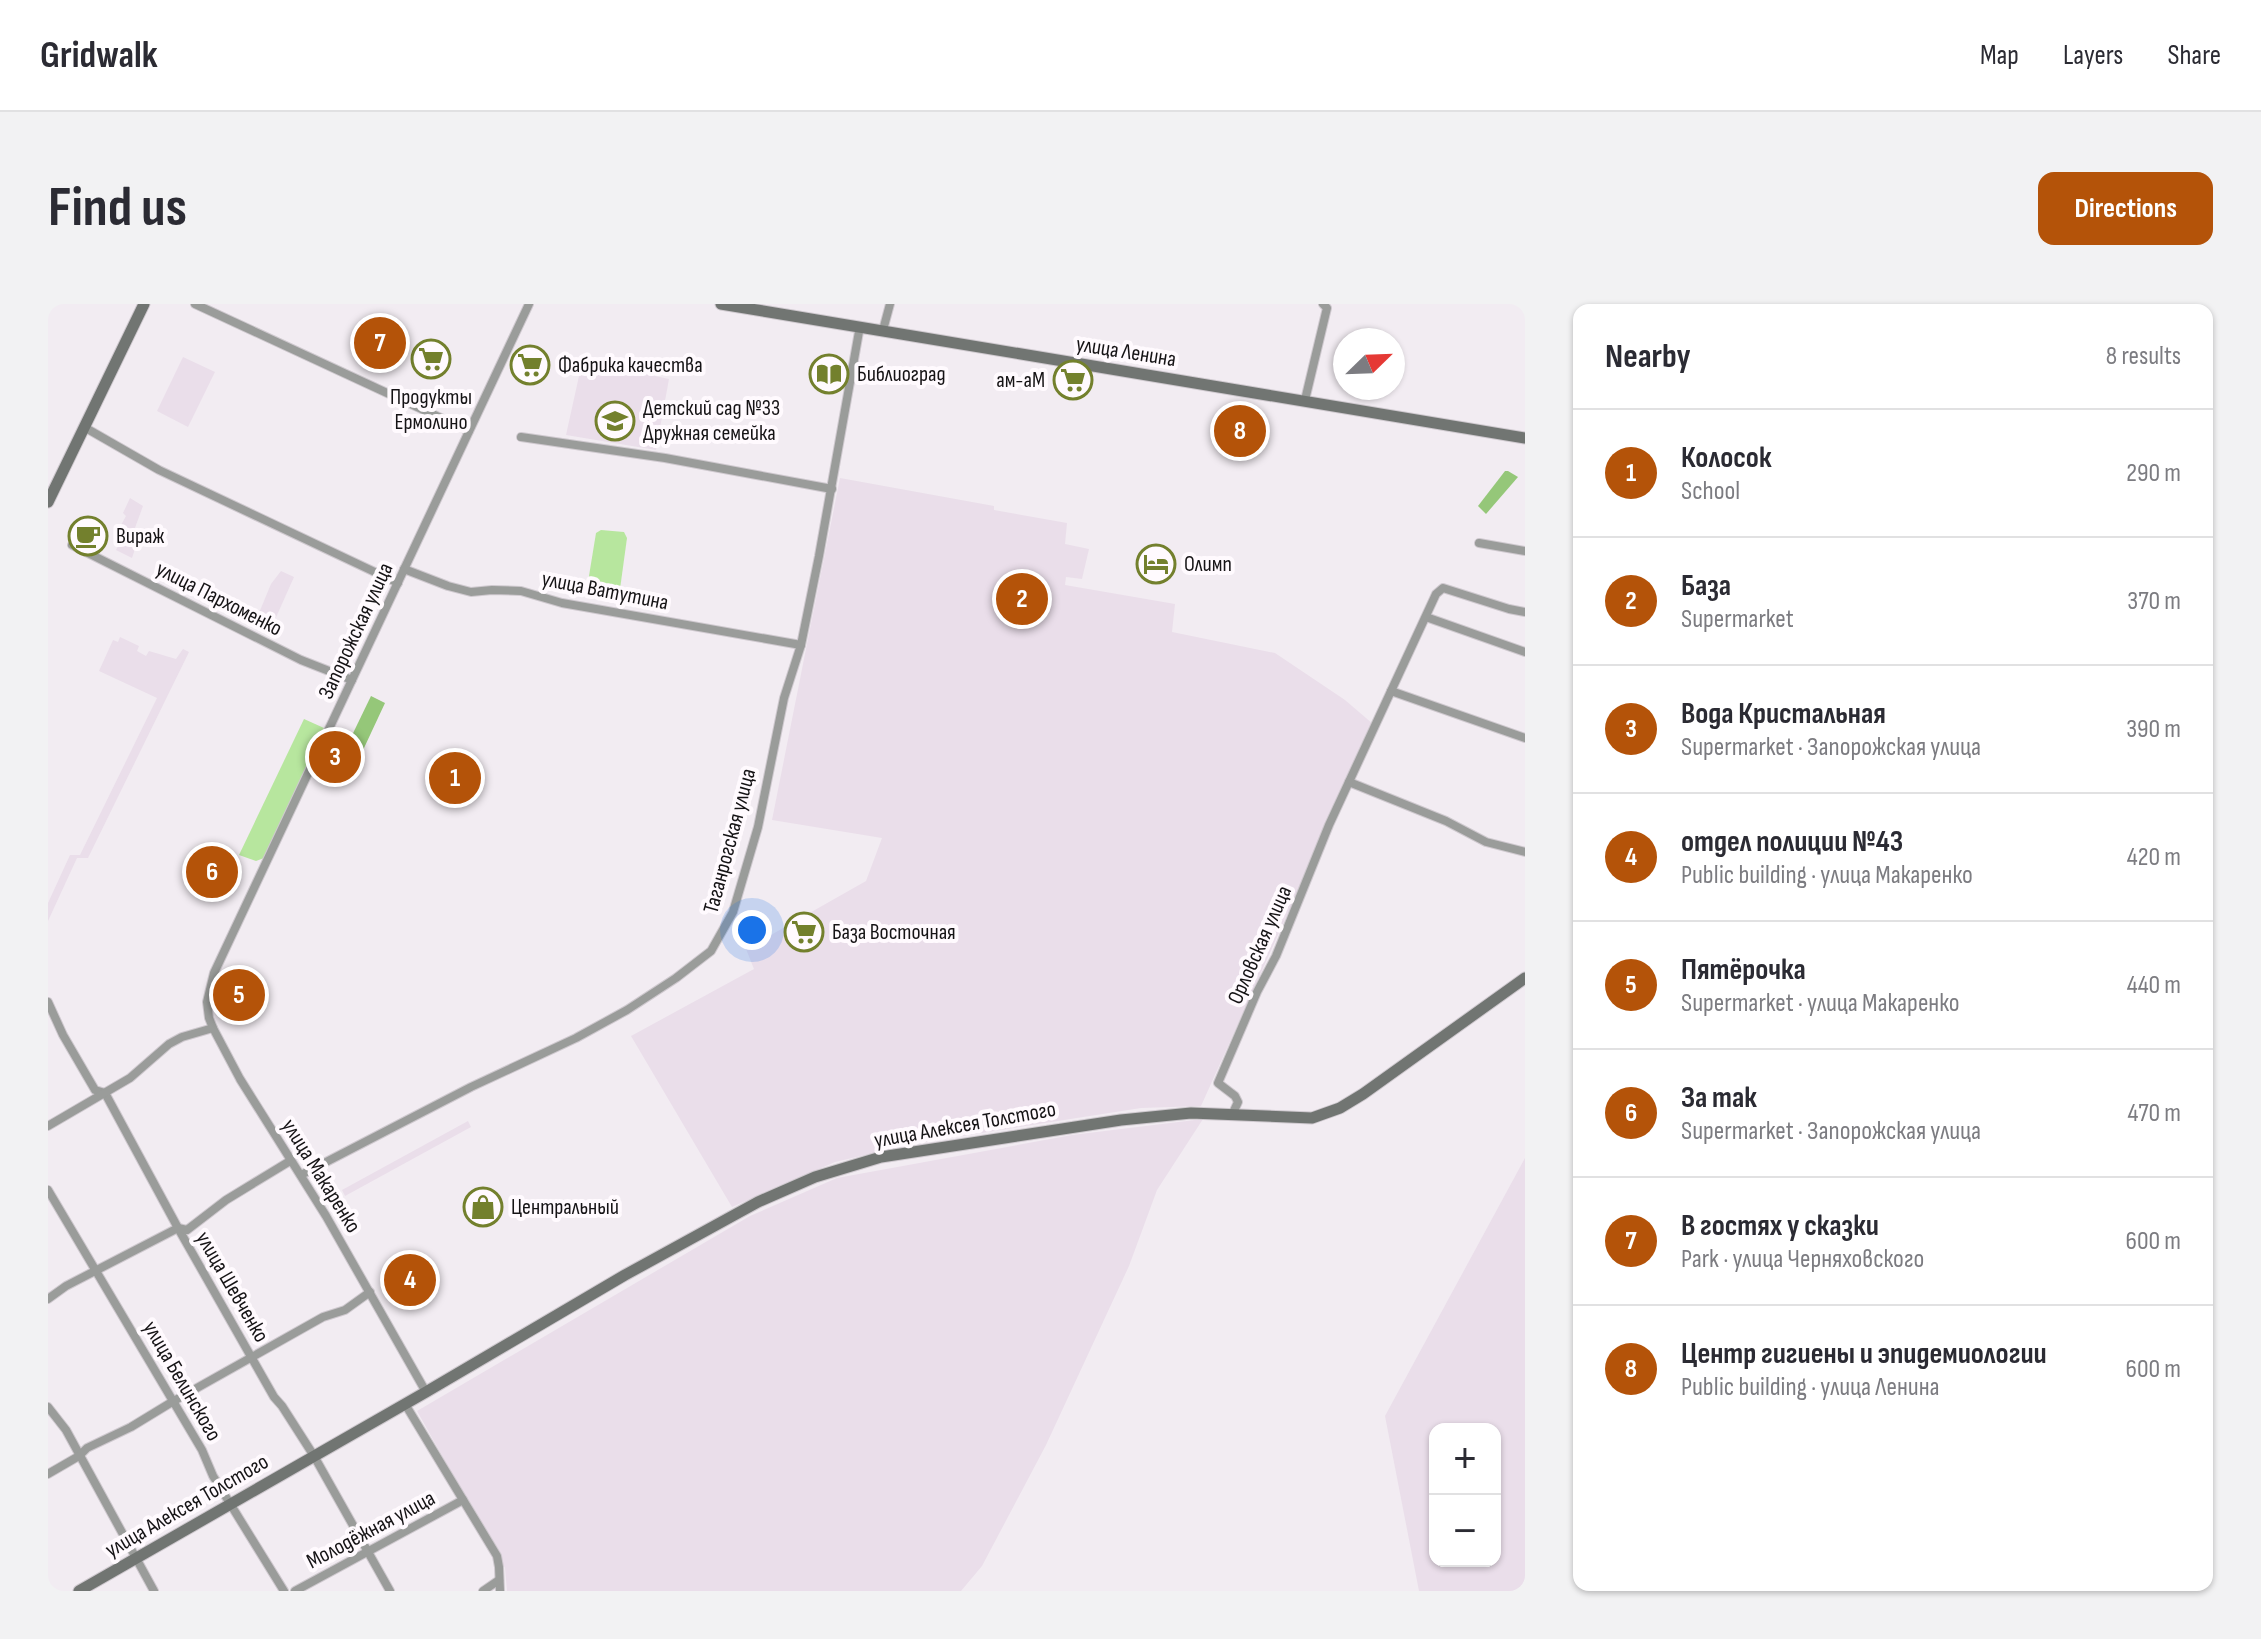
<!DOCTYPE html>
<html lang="en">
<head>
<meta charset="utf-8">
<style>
	body { margin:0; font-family:"Sofia Sans Condensed",sans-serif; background:#f2f2f3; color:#2b2b33 }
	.controls { position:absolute; right:24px; bottom:24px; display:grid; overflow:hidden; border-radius:16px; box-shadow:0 2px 6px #0004 }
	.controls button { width:72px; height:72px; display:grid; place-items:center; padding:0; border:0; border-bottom:2px solid #e1e1e2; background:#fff; color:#2b2b33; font:40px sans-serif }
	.compass { position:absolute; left:1285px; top:24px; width:72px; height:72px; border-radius:50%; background:#fff; box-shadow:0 2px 6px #0004; rotate:67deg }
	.you { position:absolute; left:704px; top:626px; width:28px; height:28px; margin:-20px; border:6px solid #fff; border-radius:50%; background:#1a73e8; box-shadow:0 0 0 12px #1a73e833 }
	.badge { display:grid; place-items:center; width:52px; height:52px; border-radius:50%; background:#b45309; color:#fff; font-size:26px; font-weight:700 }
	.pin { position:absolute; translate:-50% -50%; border:4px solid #fff; box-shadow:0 2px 8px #0006 }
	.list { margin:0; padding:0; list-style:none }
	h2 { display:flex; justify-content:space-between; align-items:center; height:104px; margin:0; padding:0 32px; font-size:34px }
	h2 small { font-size:26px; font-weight:400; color:#7c7c81 }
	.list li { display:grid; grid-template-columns:52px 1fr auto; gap:24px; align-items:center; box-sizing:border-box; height:128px; padding:0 32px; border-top:2px solid #e1e1e2 }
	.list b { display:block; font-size:30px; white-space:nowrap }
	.list p { margin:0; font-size:26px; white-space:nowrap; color:#7c7c81 }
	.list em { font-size:26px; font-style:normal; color:#7c7c81 }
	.map { position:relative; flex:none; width:1477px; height:1287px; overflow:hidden; border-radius:16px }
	header { display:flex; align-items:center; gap:48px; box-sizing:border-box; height:112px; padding:0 40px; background:#fff; border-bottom:2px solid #e1e1e2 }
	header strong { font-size:38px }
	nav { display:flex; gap:44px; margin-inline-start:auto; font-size:28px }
	.intro { display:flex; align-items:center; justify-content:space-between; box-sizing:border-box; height:192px; padding:0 48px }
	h1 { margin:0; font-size:56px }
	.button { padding:20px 36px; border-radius:16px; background:#b45309; color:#fff; font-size:28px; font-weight:700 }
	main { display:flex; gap:48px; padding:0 48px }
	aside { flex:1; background:#fff; border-radius:16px; box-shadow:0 2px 6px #0004 }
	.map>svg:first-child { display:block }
	.built { fill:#eadeea; fill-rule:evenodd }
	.green { fill:#b7e69e }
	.forest { fill:#95c779 }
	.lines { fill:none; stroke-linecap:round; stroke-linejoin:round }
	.street-casing { stroke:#cfc9cf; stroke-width:10 }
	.secondary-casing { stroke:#cfc9cf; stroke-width:13 }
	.street { stroke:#9a9c9a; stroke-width:8 }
	.secondary { stroke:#717572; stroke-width:11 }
	.labels { text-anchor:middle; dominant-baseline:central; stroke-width:8; stroke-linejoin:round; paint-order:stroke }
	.street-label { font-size:22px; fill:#151315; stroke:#fffafe }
	.poi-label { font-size:22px; fill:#151315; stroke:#fffafe; text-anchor:start }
</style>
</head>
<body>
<header>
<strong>Gridwalk</strong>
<nav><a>Map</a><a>Layers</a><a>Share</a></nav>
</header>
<div class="intro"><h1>Find us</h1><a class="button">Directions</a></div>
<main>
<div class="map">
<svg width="1477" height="1287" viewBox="0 0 1477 1287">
	<rect width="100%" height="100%" fill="#f2ecf2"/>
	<g class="built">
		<polygon points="135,53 167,68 140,123 109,107"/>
		<polygon points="561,62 621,75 608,146 518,131 531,72"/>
		<polygon points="792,174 946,202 946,206 1019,219 1017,240 1041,245 1034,275 1018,273 1017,281 1127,300 1124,328 1227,349 1297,396 1325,420 1153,802 1093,804 869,839 787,858 684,903 583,732 706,665 698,645 818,577 834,534 724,516"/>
		<polygon points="82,194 95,202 84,232 90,236 84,254 68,246 73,237 66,234 78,212 75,209"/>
		<polygon points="233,267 246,273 221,329 206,321 223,280"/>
		<polygon points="72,333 91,342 89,347 98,352 101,347 128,355 135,345 141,348 40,554 29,554 0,617 0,599 22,551 32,551 109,394 51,367 65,336 70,338"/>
		<polygon points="1155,815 1109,886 1081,962 998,1141 934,1262 913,1287 459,1287 457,1264 369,1107 702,912 789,874 1024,831"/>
		<polygon points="420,817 423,823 297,892 294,886"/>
		<path d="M 1477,854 L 1477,1287 L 1371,1287 L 1337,1112 ZM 1387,1125 L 1447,1125 L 1447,1257 L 1387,1257 Z"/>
	</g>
	<g class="green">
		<polygon points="553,226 576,228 579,234 572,285 567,288 544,285 540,278 548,229"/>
		<polygon points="256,415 276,424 216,554 208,557 191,551"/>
	</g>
	<g class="forest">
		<polygon points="1457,167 1460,167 1470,173 1438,210 1430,202"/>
		<polygon points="323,392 337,399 309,459 294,452"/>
	</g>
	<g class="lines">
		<defs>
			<g id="street">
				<polyline points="147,0 421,127"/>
				<polyline points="835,26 842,0"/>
				<polyline points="1257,96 1279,4 1275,0"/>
				<polyline points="36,123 111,166 350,279"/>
				<polyline points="473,133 617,154 784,185"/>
				<polyline points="1431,239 1477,247"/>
				<polyline points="24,241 253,356 304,376"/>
				<polyline points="356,265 400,282 423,288 444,286 473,287 514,299 753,341"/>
				<polyline points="1378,313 1477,348"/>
				<polyline points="1343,387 1477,434"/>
				<polyline points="1301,478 1398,517 1438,538 1477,548"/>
				<polyline points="0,698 15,731 47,786 57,789 130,924 226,1093 234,1102 266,1152 342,1287"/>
				<polyline points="1184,811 1190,798 1187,792 1170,779 1209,688 1228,652 1281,521 1388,290 1395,284 1461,305 1477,308"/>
				<polyline points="0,822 82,774 121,740 134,733 165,724"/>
				<polyline points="253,871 423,783 528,734 579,706 628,674 663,647 685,608 710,523 736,394 753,341 771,252 812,22"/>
				<polyline points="0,886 154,1146 165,1172 236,1287"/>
				<polyline points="0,995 18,982 130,924 139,926 178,896 242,857"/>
				<polyline points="378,1088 278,912 192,775 165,724 161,714 159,698 166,669 481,0"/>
				<polyline points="357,1100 449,1252 451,1263 452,1287"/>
				<polyline points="0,1103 18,1126 106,1287"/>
				<polyline points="0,1170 31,1152 39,1144 83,1123 124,1098 275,1013 297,1006 322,988"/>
				<polyline points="247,1287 415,1196"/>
				<polyline points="435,1287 451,1276"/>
			</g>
			<g id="secondary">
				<polyline points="673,0 1477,134"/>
				<polyline points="0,198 96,0"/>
				<polyline points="31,1287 378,1088 577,971 710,898 767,873 833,853 1073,816 1143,809 1264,814 1292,804 1315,790 1477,674"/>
			</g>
		</defs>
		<use href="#street" class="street-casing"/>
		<use href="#secondary" class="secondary-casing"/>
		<use href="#street" class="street"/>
		<use href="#secondary" class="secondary"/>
	</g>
	<defs>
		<symbol id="supermarket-ring" viewBox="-11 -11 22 22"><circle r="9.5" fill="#fffafe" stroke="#73802d" stroke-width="1.5"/><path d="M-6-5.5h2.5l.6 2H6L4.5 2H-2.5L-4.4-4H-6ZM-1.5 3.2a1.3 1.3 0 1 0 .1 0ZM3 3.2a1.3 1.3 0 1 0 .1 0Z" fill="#73802d"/></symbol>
		<symbol id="library-ring" viewBox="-11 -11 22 22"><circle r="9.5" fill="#fffafe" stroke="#73802d" stroke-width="1.5"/><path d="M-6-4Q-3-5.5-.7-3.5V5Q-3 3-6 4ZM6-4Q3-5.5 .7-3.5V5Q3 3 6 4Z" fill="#73802d"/></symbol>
		<symbol id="school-ring" viewBox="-11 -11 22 22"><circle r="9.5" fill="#fffafe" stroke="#73802d" stroke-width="1.5"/><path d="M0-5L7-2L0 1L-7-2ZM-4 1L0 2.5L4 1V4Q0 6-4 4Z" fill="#73802d"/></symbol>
		<symbol id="cafe-ring" viewBox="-11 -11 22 22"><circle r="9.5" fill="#fffafe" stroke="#73802d" stroke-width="1.5"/><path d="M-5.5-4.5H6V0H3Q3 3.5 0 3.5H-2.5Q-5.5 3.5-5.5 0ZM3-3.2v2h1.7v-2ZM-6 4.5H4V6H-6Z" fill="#73802d"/></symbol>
		<symbol id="hotel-ring" viewBox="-11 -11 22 22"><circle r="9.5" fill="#fffafe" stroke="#73802d" stroke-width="1.5"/><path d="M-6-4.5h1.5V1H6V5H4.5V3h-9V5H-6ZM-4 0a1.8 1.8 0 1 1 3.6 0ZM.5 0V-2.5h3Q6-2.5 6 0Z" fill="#73802d"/></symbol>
		<symbol id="shop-ring" viewBox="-11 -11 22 22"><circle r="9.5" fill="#fffafe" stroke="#73802d" stroke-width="1.5"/><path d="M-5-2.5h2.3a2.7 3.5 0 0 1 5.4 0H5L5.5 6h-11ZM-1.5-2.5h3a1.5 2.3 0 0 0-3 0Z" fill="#73802d"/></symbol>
	</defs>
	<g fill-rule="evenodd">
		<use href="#supermarket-ring" x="361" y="33" width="44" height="44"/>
		<use href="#supermarket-ring" x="460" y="39" width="44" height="44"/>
		<use href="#library-ring" x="759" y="48" width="44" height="44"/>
		<use href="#supermarket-ring" x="1003" y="54" width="44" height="44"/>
		<use href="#school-ring" x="545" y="95" width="44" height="44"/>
		<use href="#cafe-ring" x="18" y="210" width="44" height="44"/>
		<use href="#hotel-ring" x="1086" y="238" width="44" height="44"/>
		<use href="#supermarket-ring" x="734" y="606" width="44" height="44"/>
		<use href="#shop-ring" x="413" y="881" width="44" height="44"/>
	</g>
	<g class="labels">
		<g class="street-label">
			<text transform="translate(1078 48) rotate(9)">улица Ленина</text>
			<text transform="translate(557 287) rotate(11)">улица Ватутина</text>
			<text transform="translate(171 295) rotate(27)">улица Пархоменко</text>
			<text transform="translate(308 327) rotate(-65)">Запорожская улица</text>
			<text transform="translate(682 537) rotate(-75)">Таганрогская улица</text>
			<text transform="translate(1212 641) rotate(-66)">Орловская улица</text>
			<text transform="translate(917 821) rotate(-10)">улица Алексея Толстого</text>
			<text transform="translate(273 872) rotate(58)">улица Макаренко</text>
			<text transform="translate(184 983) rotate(60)">улица Шевченко</text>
			<text transform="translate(134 1077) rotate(60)">улица Белинского</text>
			<text transform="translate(139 1202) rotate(-30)">улица Алексея Толстого</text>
			<text transform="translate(323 1226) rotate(-28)">Молодёжная улица</text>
		</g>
		<g class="poi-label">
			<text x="510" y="61">Фабрика качества</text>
			<text x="809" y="70">Библиоград</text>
			<text x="997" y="76" text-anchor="end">ам-аМ</text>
			<text x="383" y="93" text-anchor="middle">Продукты<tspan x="383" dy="25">Ермолино</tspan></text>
			<text x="595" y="104">Детский сад №33<tspan x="595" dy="25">Дружная семейка</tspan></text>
			<text x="68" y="232">Вираж</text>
			<text x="1136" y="260">Олимп</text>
			<text x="784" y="628">База Восточная</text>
			<text x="463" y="903">Центральный</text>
		</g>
	</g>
</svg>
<div class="controls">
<button>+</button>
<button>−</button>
</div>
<svg class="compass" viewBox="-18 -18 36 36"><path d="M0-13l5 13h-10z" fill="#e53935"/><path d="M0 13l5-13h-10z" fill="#7c7c81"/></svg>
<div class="you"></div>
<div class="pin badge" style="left:407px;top:474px">1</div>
<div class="pin badge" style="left:974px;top:295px">2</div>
<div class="pin badge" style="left:287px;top:453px">3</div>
<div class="pin badge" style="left:362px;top:976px">4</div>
<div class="pin badge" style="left:191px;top:691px">5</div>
<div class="pin badge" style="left:164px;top:568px">6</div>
<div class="pin badge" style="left:332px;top:39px">7</div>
<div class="pin badge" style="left:1192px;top:127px">8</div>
</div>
<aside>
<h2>Nearby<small>8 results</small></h2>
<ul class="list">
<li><span class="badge">1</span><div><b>Колосок</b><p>School</p></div><em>290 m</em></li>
<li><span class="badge">2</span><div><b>База</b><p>Supermarket</p></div><em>370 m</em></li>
<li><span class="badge">3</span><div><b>Вода Кристальная</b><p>Supermarket · Запорожская улица</p></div><em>390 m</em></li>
<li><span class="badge">4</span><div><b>отдел полиции №43</b><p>Public building · улица Макаренко</p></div><em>420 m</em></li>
<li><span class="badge">5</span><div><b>Пятёрочка</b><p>Supermarket · улица Макаренко</p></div><em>440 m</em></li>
<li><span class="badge">6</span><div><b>За так</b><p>Supermarket · Запорожская улица</p></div><em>470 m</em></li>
<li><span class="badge">7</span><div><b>В гостях у сказки</b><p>Park · улица Черняховского</p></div><em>600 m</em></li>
<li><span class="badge">8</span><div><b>Центр гигиены и эпидемиологии</b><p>Public building · улица Ленина</p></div><em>600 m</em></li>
</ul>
</aside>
</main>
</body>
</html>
